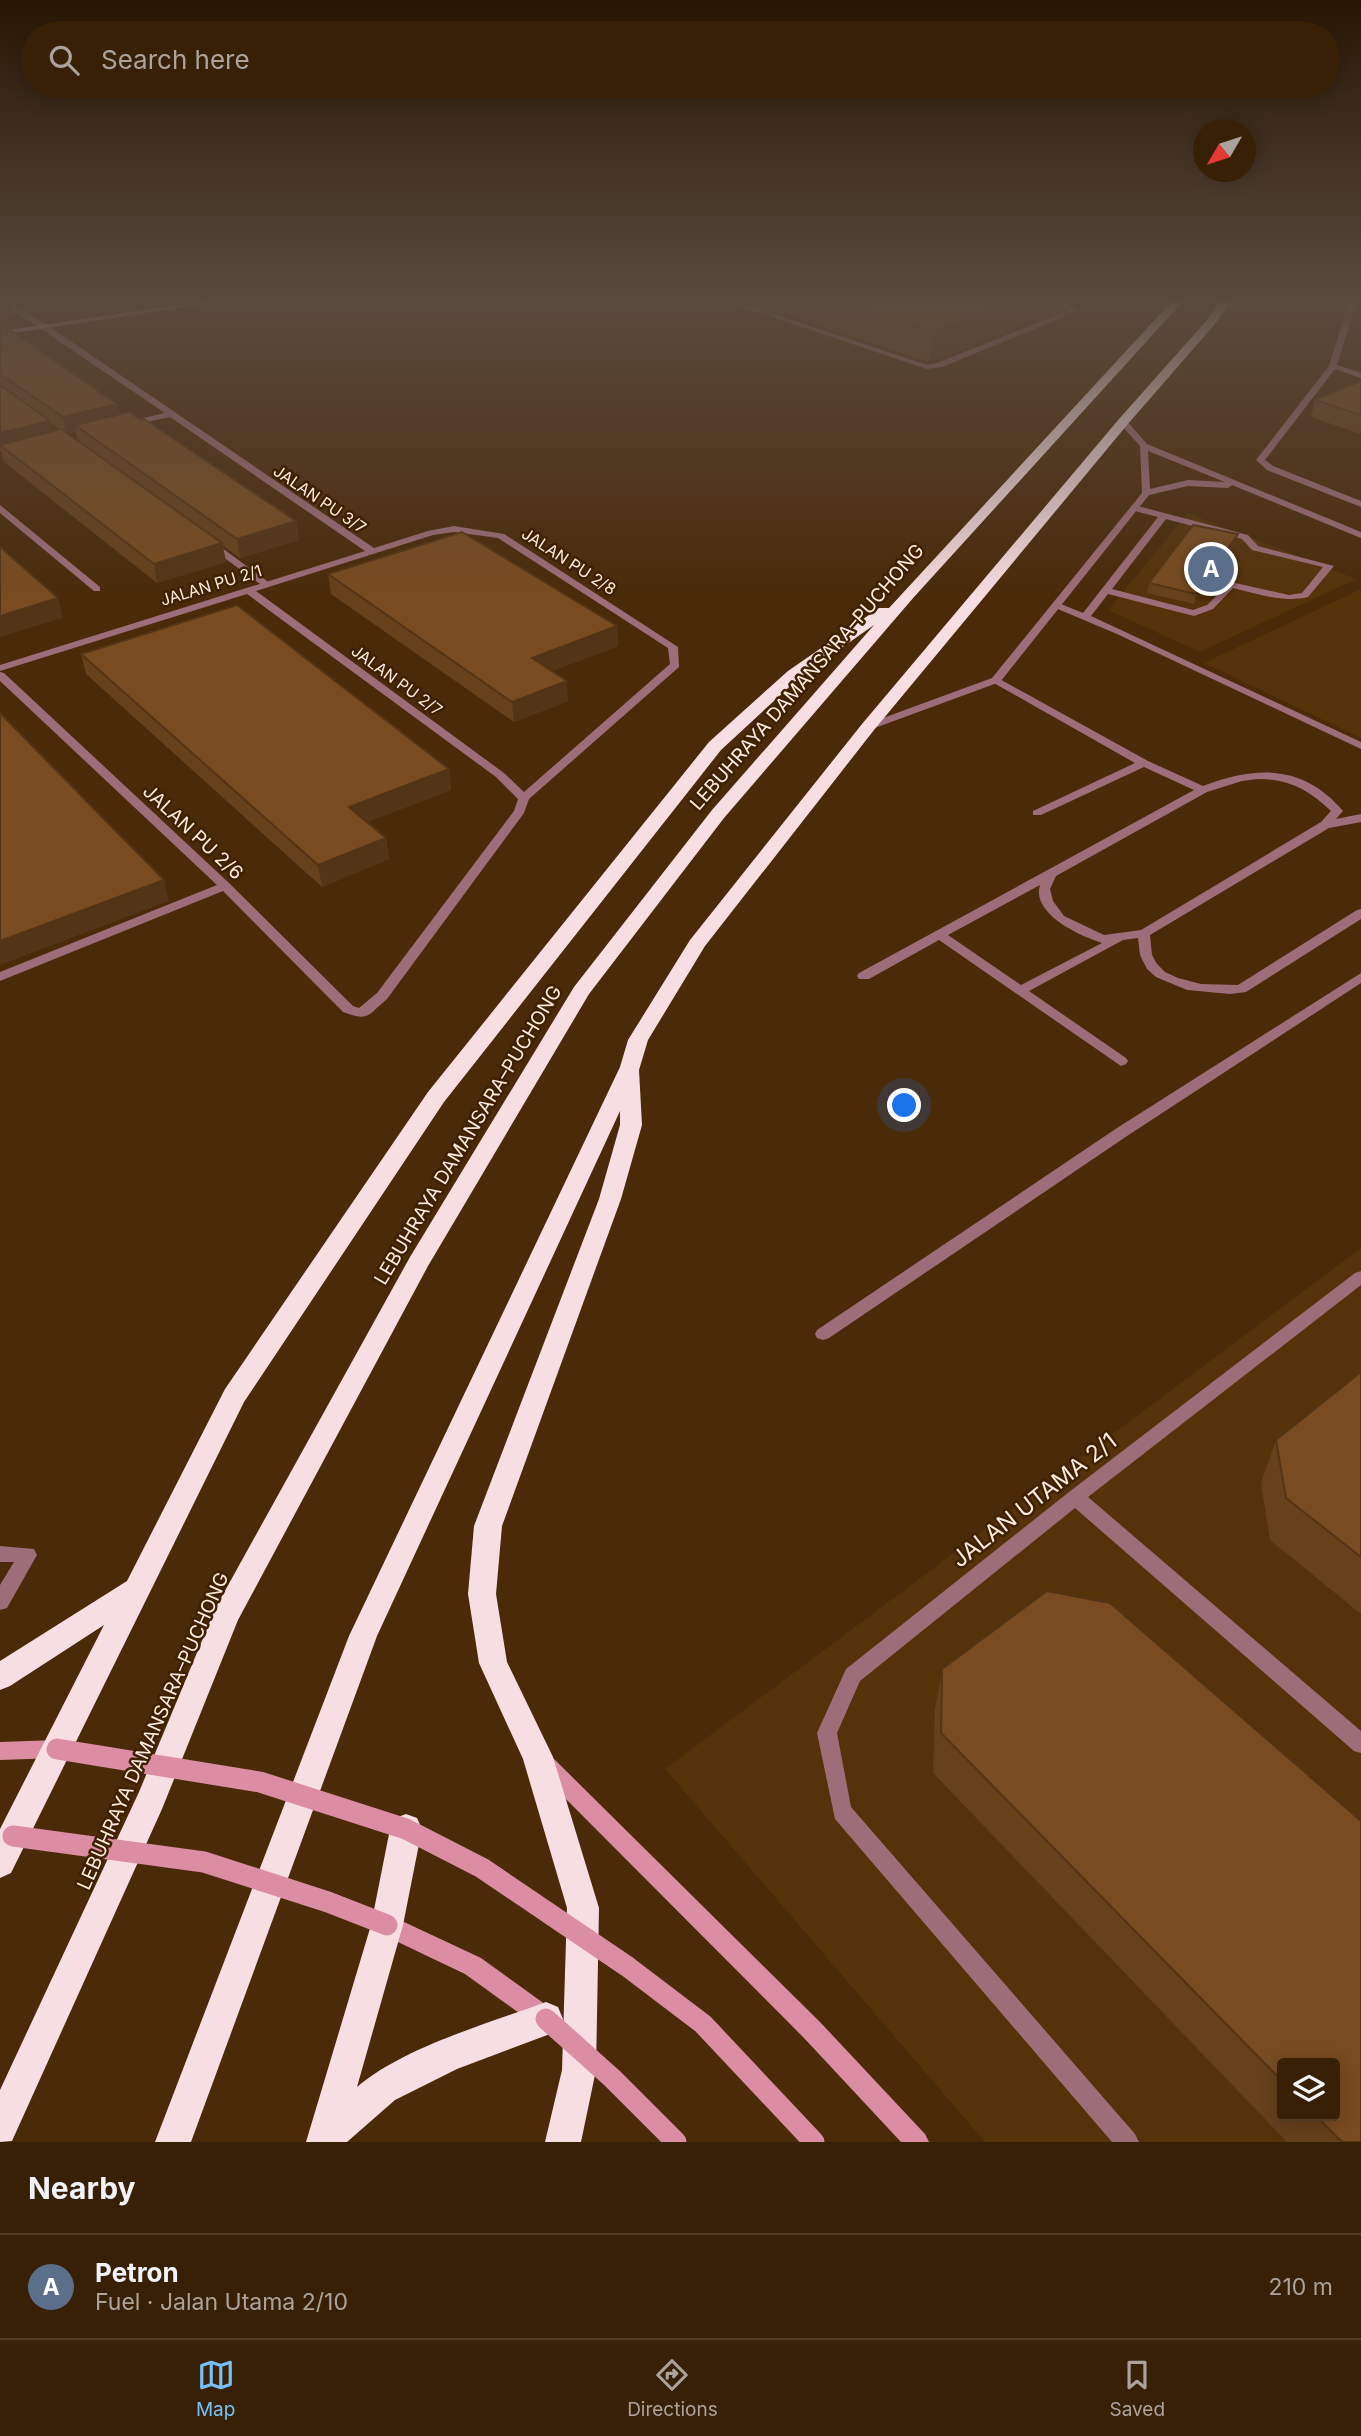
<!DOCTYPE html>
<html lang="en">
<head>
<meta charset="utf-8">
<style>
	body { margin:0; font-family:Inter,sans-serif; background:#432d15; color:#f1f3f6 }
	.controls { position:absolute; right:21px; bottom:21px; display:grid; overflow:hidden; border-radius:7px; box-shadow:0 4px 18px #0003 }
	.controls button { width:63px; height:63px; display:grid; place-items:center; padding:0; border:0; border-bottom:2px solid #523e28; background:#382007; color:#f1f3f6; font:35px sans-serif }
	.compass { position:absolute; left:1193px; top:119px; width:63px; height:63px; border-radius:50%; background:#382007; box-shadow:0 4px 18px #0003; rotate:231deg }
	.you { position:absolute; left:905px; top:1106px; width:24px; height:24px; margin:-18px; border:5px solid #fff; border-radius:50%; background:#1a73e8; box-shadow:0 0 0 10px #1a73e833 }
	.badge { display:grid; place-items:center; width:46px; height:46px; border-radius:50%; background:#76c0f7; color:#fff; font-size:23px; font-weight:700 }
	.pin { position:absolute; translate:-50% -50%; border:4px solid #fff; box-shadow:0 2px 7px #0006 }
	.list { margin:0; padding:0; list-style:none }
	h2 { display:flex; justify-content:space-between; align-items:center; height:91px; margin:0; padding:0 28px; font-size:30px }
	h2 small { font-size:23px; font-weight:400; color:#aba39b }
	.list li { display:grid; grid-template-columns:46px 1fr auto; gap:21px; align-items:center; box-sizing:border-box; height:105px; padding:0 28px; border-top:2px solid #523e28 }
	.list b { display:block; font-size:26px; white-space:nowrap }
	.list p { margin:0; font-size:23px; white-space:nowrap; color:#aba39b }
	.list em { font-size:23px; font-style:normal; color:#aba39b }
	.icon { flex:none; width:38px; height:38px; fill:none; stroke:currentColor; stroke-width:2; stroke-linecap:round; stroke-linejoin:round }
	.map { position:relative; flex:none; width:1361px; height:2142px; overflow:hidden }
	.search { position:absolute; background:#382007; box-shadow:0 4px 18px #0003; left:21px; right:21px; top:21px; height:77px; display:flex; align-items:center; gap:18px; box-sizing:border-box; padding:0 24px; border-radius:38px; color:#aba39b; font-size:26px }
	.sheet { height:196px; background:#382007 }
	nav { display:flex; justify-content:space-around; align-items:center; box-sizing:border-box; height:98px; border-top:2px solid #523e28; background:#382007; font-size:19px; color:#aba39b }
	nav a { display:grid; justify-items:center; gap:4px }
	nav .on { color:#76c0f7 }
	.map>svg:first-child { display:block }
	.built { fill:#55320a; fill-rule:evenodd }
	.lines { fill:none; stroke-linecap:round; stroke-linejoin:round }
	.lane { fill:#9e6d7a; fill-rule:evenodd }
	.street { fill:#9e6d7a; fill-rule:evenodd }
	.secondary { fill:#db8da3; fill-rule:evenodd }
	.highway { fill:#f7dee3; fill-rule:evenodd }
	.secondary-bridge { stroke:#db8da3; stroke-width:21 }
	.wall { fill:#67401c; fill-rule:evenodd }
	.shaded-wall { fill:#543416 }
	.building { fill:#784b20; stroke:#543416; stroke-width:2 }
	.labels { text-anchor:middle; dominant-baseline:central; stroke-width:5; stroke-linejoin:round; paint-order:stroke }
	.far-street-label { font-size:16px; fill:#fcecdf; stroke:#3f2000 }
	.street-label { font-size:19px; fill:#fcecdf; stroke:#3f2000 }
	.near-street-label { font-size:23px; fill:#fcecdf; stroke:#3f2000 }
</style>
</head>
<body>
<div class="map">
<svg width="1361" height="2142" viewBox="0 0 1361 2142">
	<rect width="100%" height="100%" fill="#4a2a09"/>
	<g class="built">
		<polygon points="1188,513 1356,579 1200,652 1108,610"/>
		<polygon points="1361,589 1361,738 1204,663"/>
		<path d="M 1361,1248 L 1361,2142 L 985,2142 L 665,1769 ZM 1282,2063 L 1335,2063 L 1335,2116 L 1282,2116 Z"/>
	</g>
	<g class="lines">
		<g class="lane">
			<path d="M 716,298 L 726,298 L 927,365 L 937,363 L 1069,310 L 1063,306 L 1044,298 C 1057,298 1068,301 1078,311 L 942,367 L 927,369 Z"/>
			<path d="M 1134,505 L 1248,535 L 1258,546 L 1334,566 L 1308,597 C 1283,603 1259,594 1233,588 L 1213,609 L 1194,616 L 1108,594 L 1091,616 L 1361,742 L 1361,749 L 1117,634 L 1053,607 L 1051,605 L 1056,602 L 1083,613 L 1158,517 L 1131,510 L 1131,506 ZM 1166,519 L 1242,539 L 1252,550 L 1323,567 L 1302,593 L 1289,595 L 1231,582 L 1207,605 L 1193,610 L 1112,589 Z"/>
			<polygon points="208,542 214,542 271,584 263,586 208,546"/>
			<path d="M 996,677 L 1148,761 L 1203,786 C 1257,766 1303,764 1343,811 L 1336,819 L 1361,814 L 1361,822 L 1329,828 L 1150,935 L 1152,955 L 1157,964 L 1165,972 L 1178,978 L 1201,984 L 1238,985 L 1357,910 L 1361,909 L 1361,919 L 1246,992 L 1230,994 L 1187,990 L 1156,977 L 1147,969 L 1140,955 L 1138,938 L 1123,940 L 1029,991 L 1126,1058 L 1128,1061 L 1126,1064 L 1121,1066 L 939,940 L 869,979 L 859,979 L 857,976 L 859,973 L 1194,790 L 1144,767 L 1041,815 L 1033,815 L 1033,811 L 1135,763 L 992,682 L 991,680 ZM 1258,779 C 1289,779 1309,790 1331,811 L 1321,822 L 1141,930 L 1104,935 L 1064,916 L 1053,901 L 1050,889 L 1056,876 L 1207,792 L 1242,781 ZM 1040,885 C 1031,914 1080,936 1102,943 L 1021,985 L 948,935 Z"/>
			<polygon points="1361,973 1361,983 1127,1136 829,1338 823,1340 817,1338 815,1334 817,1330 1117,1128"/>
			<polygon points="0,1546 34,1549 37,1555 7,1608 0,1610 0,1585 14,1562 0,1562"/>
		</g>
		<g class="street">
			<path d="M 0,298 L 47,325 L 374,548 L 428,531 L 454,526 L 504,534 L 678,647 L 679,667 L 529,799 L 524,813 L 387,999 C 368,1015 369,1022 343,1012 L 223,891 L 0,981 L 0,972 L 217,885 L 0,681 L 0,672 L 4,673 L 229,883 L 353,1006 L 359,1008 L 377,993 L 514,811 L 518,799 L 496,777 L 247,594 L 0,671 L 0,665 L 365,551 L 170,417 L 127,426 L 127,422 L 165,413 L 41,329 L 0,303 ZM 454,532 L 498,538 L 668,648 L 670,664 L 524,792 L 504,773 L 256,591 L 433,535 Z"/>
			<polygon points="196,298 205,298 213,303 206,305"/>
			<polygon points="1350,298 1358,298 1337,365 1361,373 1361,378 1335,369 1265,460 1273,466 1361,501 1361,507 1267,470 1256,460 1329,366"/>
			<path d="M 1120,420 L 1126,420 L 1147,444 L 1361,532 L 1361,538 L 1232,485 L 1228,488 L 1188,486 L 1149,495 L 1000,682 L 872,729 L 864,729 L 864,725 L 992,678 L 1142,493 L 1140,446 L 1120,424 ZM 1148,451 L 1225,482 L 1188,480 L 1150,489 Z"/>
			<polygon points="0,505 100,587 100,591 94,591 0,513"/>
			<polygon points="1361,1271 1361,1285 1088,1497 1361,1731 1361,1753 1354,1751 1075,1508 860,1681 837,1733 851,1807 1135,2134 1139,2142 1112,2142 835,1819 817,1733 846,1669 1069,1492 1355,1273"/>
		</g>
		<g class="secondary">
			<polygon points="229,298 246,298 0,335 0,331"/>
			<polygon points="57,1740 64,1742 67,1749 64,1756 57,1758 0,1760 0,1742"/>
			<polygon points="546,1755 553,1758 820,2022 925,2134 929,2142 901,2142 804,2038 539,1772 536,1765 539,1758"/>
			<polygon points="387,1914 481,1958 553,2010 556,2018 553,2026 545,2029 537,2026 465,1974 379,1933 376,1925 379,1917"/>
		</g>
		<g class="highway">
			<polygon points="1175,298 1186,298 914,597 724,818 589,994 428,1266 238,1620 162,1809 12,2141 0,2142 0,2090 139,1792 216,1607 410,1257 574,987 712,810 874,625 800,677 721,750 444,1102 244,1402 11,1873 0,1878 0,1829 104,1625 10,1686 0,1690 0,1661 127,1581 225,1389 428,1092 709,742 788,671 879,608 889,608"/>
			<polygon points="1223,298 1233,298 1215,324 1127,425 874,730 705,946 648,1040 639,1070 642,1125 621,1199 502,1526 496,1594 507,1662 553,1757 599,1908 596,2070 581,2142 545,2142 562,2070 567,1908 523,1759 479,1663 468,1594 474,1526 599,1199 620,1125 620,1111 377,1636 191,2142 155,2142 349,1636 620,1067 628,1040 690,940 862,724 1119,419 1207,320"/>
			<path d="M 406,1814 L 417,1818 L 422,1829 L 403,1925 L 357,2087 C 404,2047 487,2024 546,2002 L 558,2007 L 563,2019 L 558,2031 L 457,2069 L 395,2100 L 347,2142 L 306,2142 L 371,1925 L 390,1829 L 395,1818 Z"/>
		</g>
		<g class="secondary-bridge">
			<polyline points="57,1749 260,1782 406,1829 482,1868 628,1967 703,2024 814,2142"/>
			<polyline points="13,1836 204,1862 328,1902 387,1925"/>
			<polyline points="546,2019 612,2078 676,2142"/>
		</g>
	</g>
	<g class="wall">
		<polygon points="0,298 96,298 30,312 12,302 15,316"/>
		<polygon points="732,298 1062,298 1060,309 930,362"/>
		<path d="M 0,323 L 119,414 L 296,521 L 299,540 L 240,558 L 223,546 L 226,562 L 157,583 L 4,462 L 1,451 L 0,451 ZM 50,423 L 59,429 L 52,431 ZM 76,432 L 78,441 L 69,434 Z"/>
		<polygon points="1361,381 1361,434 1311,417 1315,400"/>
		<polygon points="1236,543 1194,604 1147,593 1149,583"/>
		<polygon points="328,574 617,626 618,646 552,671 568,701 514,722 331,594"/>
		<polygon points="81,654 449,769 451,790 367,822 386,838 389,859 322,887 86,674"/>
		<polygon points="1361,1372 1361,1614 1270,1540 1261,1483 1276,1440"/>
		<path d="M 942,1669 L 1361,2142 L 1287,2142 L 933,1773 L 935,1710 ZM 1282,2063 L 1335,2116 L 1282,2116 Z"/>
	</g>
	<g class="shaded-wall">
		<polygon points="27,298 96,298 30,312"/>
		<polygon points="1018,298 1062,298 1060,309 930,362 933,331"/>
		<polygon points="11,300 15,316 0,319 0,303"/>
		<polygon points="117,404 121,421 75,425 76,432 67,435 63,417"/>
		<polygon points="50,421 54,438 0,445 0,433"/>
		<polygon points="296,521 299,540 240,558 237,539"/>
		<polygon points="1238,534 1236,543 1194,604 1196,594"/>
		<polygon points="222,543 226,562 157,583 154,564"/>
		<polygon points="58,598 63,618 0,637 0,616"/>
		<polygon points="617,626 618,646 533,678 532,658"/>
		<polygon points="567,681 568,701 514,722 512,702"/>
		<polygon points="449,769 451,790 352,828 349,807"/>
		<polygon points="386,838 389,859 322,887 318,865"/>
		<polygon points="164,880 169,901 0,965 0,941"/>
	</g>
	<g class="building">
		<polygon points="0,298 8,298 11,300 0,303"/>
		<polygon points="826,298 1018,298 933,331"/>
		<polygon points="0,323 117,404 63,417 0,374"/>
		<polygon points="1361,381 1361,415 1315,400"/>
		<polygon points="0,385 50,421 0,433"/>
		<polygon points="129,412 141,420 144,419 296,521 237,539 75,425"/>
		<polygon points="61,429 222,543 154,564 0,445"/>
		<polygon points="1193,525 1238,534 1196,594 1149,583"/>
		<polygon points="462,532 617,626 532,658 567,681 512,702 328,574"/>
		<polygon points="0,547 58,598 0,616"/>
		<polygon points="237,605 449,769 349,807 386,838 318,865 81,654"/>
		<polygon points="0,713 164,880 0,941"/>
		<polygon points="1361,1372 1361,1557 1286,1498 1276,1440"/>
		<polygon points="1047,1591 1110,1603 1361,1821 1361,2142 1342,2142 1316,2116 1335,2116 1335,2063 1282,2063 1282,2081 941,1733 942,1669"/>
	</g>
	<linearGradient id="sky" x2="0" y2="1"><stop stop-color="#291705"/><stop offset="0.5" stop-color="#5a4a3e"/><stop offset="1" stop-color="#5a4a3e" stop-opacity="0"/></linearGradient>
	<rect width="1361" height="598" fill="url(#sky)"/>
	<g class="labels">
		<g class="far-street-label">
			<text transform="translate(320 499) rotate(34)">JALAN PU 3/7</text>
			<text transform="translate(569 561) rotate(33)">JALAN PU 2/8</text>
			<text transform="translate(211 585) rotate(-17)">JALAN PU 2/1</text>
			<text transform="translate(397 680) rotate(36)">JALAN PU 2/7</text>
		</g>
		<g class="street-label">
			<text transform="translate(807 677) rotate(-49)">LEBUHRAYA DAMANSARA–PUCHONG</text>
			<text transform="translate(193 832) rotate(43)">JALAN PU 2/6</text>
			<text transform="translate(468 1135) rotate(-59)">LEBUHRAYA DAMANSARA–PUCHONG</text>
			<text transform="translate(153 1731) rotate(-66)">LEBUHRAYA DAMANSARA–PUCHONG</text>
		</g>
		<g class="near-street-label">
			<text transform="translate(1034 1500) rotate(-38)">JALAN UTAMA 2/1</text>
		</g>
	</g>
</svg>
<div class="controls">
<button><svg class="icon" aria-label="layers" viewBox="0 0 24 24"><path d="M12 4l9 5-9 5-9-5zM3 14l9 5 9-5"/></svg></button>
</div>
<svg class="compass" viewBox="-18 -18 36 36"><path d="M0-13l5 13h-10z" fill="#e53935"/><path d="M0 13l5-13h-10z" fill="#aba39b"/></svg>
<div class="you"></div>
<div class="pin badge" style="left:1211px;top:569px;background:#5c6f8a">A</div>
<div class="search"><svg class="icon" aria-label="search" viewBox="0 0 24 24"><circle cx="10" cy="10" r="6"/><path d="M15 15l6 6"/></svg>Search here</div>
</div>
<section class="sheet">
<h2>Nearby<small></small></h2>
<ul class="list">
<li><span class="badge" style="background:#5c6f8a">A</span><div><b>Petron</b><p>Fuel · Jalan Utama 2/10</p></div><em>210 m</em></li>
</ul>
</section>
<nav>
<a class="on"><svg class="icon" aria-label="map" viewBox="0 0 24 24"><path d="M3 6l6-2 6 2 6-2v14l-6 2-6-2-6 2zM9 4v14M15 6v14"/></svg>Map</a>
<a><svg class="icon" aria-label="directions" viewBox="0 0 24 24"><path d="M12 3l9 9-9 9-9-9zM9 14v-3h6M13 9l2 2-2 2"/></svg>Directions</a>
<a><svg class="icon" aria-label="saved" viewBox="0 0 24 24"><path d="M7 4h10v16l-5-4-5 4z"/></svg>Saved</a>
</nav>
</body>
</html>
